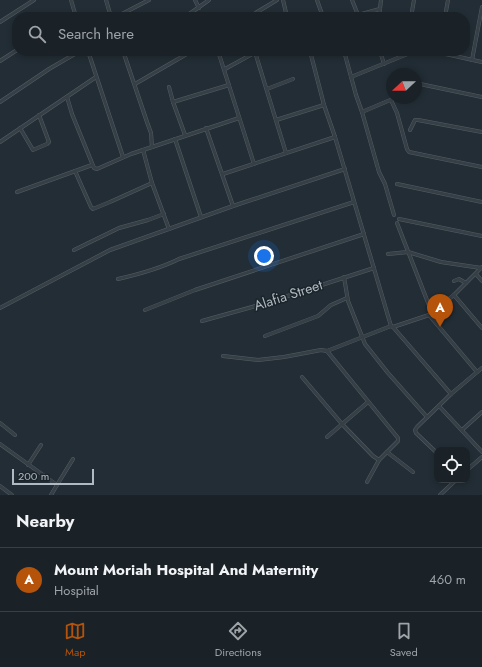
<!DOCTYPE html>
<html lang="en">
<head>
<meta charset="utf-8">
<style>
	body { margin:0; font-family:Jost,sans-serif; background:#232a30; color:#f1f3f6 }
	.controls { position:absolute; right:12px; bottom:12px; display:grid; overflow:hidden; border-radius:8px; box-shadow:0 2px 6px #0003 }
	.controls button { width:36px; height:36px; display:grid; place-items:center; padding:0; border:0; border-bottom:1px solid #383f45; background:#1a2228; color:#f1f3f6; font:20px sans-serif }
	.compass { position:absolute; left:386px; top:68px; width:36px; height:36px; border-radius:50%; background:#1a2228; box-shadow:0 2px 6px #0003; rotate:248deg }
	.scale { position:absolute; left:12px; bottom:10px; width:82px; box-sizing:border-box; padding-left:4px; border:2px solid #b0bac2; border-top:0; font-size:11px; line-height:14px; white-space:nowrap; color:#b0bac2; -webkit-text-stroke:3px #1b242a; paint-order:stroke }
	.you { position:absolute; left:264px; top:256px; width:14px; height:14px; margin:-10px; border:3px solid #fff; border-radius:50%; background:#1a73e8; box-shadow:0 0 0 6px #1a73e833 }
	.badge { display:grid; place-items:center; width:26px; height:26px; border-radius:50%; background:#b45309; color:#fff; font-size:13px; font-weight:700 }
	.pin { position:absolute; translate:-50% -33px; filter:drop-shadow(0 1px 2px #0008) }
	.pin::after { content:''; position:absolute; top:21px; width:14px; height:12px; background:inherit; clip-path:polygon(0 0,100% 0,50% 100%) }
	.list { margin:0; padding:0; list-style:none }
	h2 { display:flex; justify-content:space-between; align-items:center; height:52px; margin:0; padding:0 16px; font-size:17px }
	h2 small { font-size:13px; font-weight:400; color:#9fa4a8 }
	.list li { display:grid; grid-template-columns:26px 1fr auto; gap:12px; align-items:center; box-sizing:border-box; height:64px; padding:0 16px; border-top:1px solid #383f45 }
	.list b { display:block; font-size:15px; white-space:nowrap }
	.list p { margin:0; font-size:13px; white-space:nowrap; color:#9fa4a8 }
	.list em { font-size:13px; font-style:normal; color:#9fa4a8 }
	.icon { flex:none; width:22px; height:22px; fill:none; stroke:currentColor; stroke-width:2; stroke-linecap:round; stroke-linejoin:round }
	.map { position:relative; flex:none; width:482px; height:495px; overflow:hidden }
	.search { position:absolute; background:#1a2228; box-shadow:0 2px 6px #0003; left:12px; right:12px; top:12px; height:44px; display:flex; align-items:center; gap:10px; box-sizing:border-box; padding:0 14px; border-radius:16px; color:#9fa4a8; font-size:15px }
	.sheet { height:116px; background:#1a2228 }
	nav { display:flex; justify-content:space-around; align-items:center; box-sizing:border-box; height:56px; border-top:1px solid #383f45; background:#1a2228; font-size:11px; color:#9fa4a8 }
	nav a { display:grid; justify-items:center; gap:2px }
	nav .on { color:#b45309 }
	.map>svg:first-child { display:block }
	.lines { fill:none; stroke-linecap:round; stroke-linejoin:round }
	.minor-casing { stroke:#535d64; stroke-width:4 }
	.minor { stroke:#363f46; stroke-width:3 }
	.labels { text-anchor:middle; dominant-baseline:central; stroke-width:3; stroke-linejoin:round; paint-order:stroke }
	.street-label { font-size:14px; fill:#b0bac2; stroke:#1b242a }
</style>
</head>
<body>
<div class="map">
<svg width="482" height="495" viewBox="0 0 482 495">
	<rect width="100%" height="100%" fill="#222d35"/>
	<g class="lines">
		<defs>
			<g id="minor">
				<polyline points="71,0 76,17"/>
				<polyline points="106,0 111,17"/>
				<polyline points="195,0 199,8"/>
				<polyline points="283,0 287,17"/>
				<polyline points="317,0 323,17"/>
				<polyline points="352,0 358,15 380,9"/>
				<polyline points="116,17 149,0"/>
				<polyline points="185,17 209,0"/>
				<polyline points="249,17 277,0"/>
				<polyline points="314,17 321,14"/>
				<polyline points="379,17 381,0"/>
				<polyline points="411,17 414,0"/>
				<polyline points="445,17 448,0"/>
				<polyline points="0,22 34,0"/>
				<polyline points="88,51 123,157"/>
				<polyline points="123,51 147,122 151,133 152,147"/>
				<polyline points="218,51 254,164"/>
				<polyline points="310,51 324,105 335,137 391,326"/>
				<polyline points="344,51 356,95 362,112 379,172 385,184 394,215"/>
				<polyline points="380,51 384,64"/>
				<polyline points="432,51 482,62"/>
				<polyline points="255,52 286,153"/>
				<polyline points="472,60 482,7"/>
				<polyline points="0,61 17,50"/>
				<polyline points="225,69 256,52"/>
				<polyline points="351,77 410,53 419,51"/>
				<polyline points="135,84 192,51"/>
				<polyline points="416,85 420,84 482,97"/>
				<polyline points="169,87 173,102"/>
				<polyline points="267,89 293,79"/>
				<polyline points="67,97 72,114 94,168 97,169 131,154 239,118"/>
				<polyline points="391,100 397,113 407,149 409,152 482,167"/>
				<polyline points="0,102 49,69 80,51"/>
				<polyline points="362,112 395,98"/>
				<polyline points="276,120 324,105"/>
				<polyline points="20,128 33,150 47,144 49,142 39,115"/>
				<polyline points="206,128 233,206"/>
				<polyline points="410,130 415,120 418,120 482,132"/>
				<polyline points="185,135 173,102 229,85"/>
				<polyline points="175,139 201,217"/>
				<polyline points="0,142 96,77"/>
				<polyline points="143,150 152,183 169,229"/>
				<polyline points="75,171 91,207 93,209 110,202 152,183"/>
				<polyline points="223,174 335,137"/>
				<polyline points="397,184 482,202"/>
				<polyline points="17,192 92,165"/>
				<polyline points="399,219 482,236"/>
				<polyline points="397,223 432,313"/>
				<polyline points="74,250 119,228 148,220 164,214"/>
				<polyline points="388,254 408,252 441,262 481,268"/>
				<polyline points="476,274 482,281"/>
				<polyline points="344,277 348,301 365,344 388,373 427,417"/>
				<path d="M 118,279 C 140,274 159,269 179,259 L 354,202"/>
				<polyline points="454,281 459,279 466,283"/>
				<polyline points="454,295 482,328"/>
				<polyline points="0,308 110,250 233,206 345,169"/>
				<polyline points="145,310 195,290 364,234"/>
				<polyline points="429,315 477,372"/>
				<polyline points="202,321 263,304 374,268"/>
				<polyline points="393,327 451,394"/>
				<polyline points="265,336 318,316 331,305 347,298"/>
				<polyline points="223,356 258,360 284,357 321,350 327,351 391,326 393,327 429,315 454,295 482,267"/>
				<polyline points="302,377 342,424 373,456 379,460 398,441 398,438 327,351"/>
				<polyline points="439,406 482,452"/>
				<polyline points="0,423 15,435"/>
				<polyline points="462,430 482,412"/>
				<polyline points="327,437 368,402"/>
				<polyline points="0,444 57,485 51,495"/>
				<polyline points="387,452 413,472"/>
				<polyline points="437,453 416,433 415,430 417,427 451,394 482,368"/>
				<polyline points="28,465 41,445"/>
				<polyline points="467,470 482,457"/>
				<polyline points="367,482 379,460"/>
				<polyline points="57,485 73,459"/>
				<polyline points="0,486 12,495"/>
				<polyline points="440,495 456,480"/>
			</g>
		</defs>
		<use href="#minor" class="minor-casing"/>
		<use href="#minor" class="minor"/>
	</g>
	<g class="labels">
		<g class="street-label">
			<text transform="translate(288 295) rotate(-18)">Alafia Street</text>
		</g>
	</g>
</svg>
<div class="controls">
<button><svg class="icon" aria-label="locate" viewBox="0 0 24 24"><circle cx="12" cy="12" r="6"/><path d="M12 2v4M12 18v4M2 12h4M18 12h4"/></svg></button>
</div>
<svg class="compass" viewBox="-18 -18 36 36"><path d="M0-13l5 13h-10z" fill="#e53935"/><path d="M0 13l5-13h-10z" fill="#9fa4a8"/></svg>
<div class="scale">200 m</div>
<div class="you"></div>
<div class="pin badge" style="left:440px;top:327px">A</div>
<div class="search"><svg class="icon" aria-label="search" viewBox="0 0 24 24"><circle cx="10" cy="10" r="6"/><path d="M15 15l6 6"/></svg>Search here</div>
</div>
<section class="sheet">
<h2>Nearby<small></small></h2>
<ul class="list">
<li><span class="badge">A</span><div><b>Mount Moriah Hospital And Maternity</b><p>Hospital</p></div><em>460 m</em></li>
</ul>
</section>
<nav>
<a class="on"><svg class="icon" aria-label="map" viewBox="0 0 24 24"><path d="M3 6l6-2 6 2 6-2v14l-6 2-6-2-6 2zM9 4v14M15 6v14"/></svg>Map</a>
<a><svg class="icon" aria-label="directions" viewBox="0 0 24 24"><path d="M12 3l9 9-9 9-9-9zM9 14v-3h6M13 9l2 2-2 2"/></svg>Directions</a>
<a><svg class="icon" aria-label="saved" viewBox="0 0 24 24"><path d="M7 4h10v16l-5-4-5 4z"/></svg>Saved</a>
</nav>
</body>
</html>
